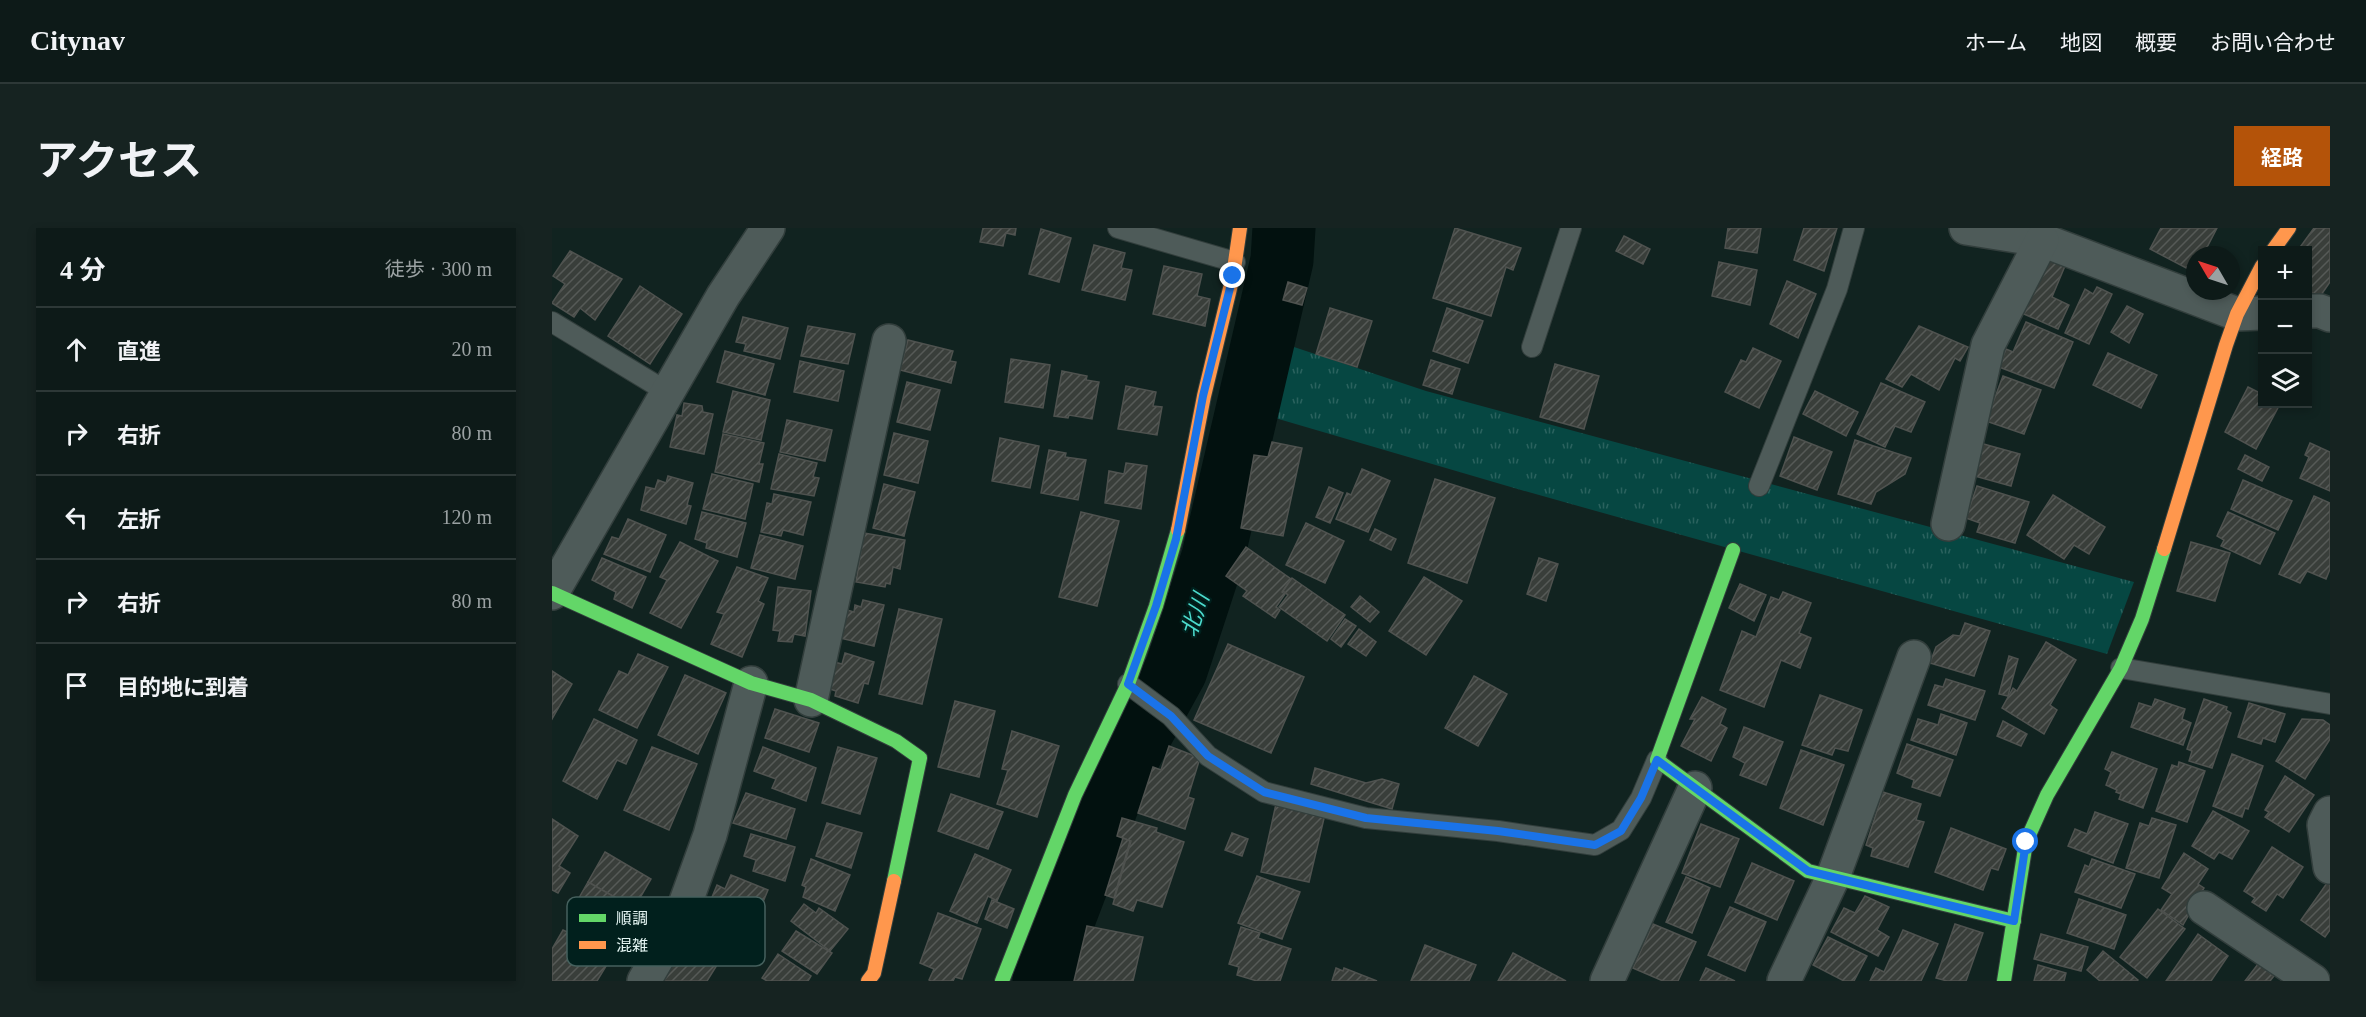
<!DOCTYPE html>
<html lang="ja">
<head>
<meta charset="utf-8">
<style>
	body { margin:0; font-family:"Times New Roman","Noto Sans JP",serif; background:#162321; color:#f1f3f6 }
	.controls { position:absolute; right:18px; top:18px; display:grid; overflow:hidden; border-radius:0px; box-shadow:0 3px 9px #0003 }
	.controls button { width:54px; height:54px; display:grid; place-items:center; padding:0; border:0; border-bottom:2px solid #2d3837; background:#0d1a18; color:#f1f3f6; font:30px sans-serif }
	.compass { position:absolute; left:1634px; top:18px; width:54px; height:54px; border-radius:50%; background:#0d1a18; box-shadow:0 3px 9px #0003; rotate:309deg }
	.stop { position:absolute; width:18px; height:18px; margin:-14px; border:4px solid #1a73e8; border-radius:50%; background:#fff }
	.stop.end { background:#1a73e8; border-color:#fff; box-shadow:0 2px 6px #0008 }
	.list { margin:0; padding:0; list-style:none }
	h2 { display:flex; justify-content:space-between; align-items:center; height:78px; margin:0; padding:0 24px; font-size:26px }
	h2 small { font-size:20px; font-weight:400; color:#9aa1a2 }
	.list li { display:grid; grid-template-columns:39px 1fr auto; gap:18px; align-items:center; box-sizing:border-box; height:84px; padding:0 24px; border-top:2px solid #2d3837 }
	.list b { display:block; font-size:22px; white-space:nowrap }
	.list em { font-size:20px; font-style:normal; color:#9aa1a2 }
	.icon { flex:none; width:33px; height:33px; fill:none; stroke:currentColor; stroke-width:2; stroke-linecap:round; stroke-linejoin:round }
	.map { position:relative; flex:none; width:1778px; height:753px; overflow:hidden; border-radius:0px }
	header { display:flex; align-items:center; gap:36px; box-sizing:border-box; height:84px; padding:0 30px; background:#0d1a18; border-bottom:2px solid #2d3837 }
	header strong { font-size:28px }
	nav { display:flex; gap:33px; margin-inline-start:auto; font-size:21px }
	.intro { display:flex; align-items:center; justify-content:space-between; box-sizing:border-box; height:144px; padding:0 36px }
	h1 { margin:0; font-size:42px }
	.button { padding:15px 27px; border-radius:0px; background:#b45309; color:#fff; font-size:21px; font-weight:700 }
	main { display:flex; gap:36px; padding:0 36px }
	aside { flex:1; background:#0d1a18; border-radius:0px; box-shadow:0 3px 9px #0003 }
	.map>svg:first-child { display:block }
	.grass { fill:url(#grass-tufts) }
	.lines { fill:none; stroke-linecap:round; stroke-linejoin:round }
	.river { stroke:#02110f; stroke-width:63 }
	.building { fill:url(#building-hatch); stroke:#4f524f; stroke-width:1.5 }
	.lane-casing { stroke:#323e3c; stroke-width:22 }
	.street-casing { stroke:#323e3c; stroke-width:36 }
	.fast-casing { stroke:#323e3c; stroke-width:16 }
	.slow-casing { stroke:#323e3c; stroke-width:16 }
	.lane { stroke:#4e5b59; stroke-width:20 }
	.street { stroke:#4e5b59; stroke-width:33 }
	.fast { stroke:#63d668; stroke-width:14 }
	.slow { stroke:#ff974d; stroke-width:14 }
	.route { stroke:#1a73e8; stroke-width:8 }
	.labels { text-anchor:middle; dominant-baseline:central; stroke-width:4.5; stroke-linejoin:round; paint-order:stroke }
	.water-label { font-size:22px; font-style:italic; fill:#4bdacc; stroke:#01201d }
	.key { fill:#01201d; stroke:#45605d; stroke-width:1.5 }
	.key-label { font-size:16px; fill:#e4f5f3 }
</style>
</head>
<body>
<header>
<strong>Citynav</strong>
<nav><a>ホーム</a><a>地図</a><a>概要</a><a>お問い合わせ</a></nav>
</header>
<div class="intro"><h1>アクセス</h1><a class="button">経路</a></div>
<main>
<aside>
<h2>4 分<small>徒歩 · 300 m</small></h2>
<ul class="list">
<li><svg class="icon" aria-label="ahead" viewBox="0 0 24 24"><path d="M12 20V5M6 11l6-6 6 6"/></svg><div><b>直進</b></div><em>20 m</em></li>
<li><svg class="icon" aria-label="right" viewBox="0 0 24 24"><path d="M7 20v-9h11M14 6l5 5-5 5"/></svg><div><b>右折</b></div><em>80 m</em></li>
<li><svg class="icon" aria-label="left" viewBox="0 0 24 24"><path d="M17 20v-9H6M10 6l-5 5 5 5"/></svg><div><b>左折</b></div><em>120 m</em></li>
<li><svg class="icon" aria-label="right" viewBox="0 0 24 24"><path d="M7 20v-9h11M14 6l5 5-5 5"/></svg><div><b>右折</b></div><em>80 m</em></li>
<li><svg class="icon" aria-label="arrive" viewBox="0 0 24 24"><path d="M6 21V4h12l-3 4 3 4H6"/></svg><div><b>目的地に到着</b></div></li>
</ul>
</aside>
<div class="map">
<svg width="1778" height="753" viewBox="0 0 1778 753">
	<defs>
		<pattern id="grass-tufts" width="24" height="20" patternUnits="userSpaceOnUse" patternTransform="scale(1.5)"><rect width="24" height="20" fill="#064742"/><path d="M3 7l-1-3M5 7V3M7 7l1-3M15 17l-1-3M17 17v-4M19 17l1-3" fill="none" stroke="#2a625e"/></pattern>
		<pattern id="building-hatch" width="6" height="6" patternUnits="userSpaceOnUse" patternTransform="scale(1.5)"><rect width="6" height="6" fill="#393e3a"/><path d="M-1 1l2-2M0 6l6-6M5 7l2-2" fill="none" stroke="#565a57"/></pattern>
	</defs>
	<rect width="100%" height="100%" fill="#112320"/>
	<polygon class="grass" points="739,118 874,163 1582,354 1555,426 969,262 716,188"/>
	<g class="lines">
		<polyline class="river" points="492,753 495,735 567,546 624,442 661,329 730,32 732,0"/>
	</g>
	<g class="building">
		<polygon points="431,0 464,0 463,7 454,5 451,18 428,14"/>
		<polygon points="903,0 969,20 961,42 954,39 939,88 881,70"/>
		<polygon points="1176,0 1209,0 1205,25 1173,20"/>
		<polygon points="1252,0 1285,0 1272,43 1242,32"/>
		<polygon points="1609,0 1665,0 1651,27 1643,27 1642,44 1598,21"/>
		<polygon points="1762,0 1778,0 1778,54 1767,70 1756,62 1756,22 1746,22"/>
		<polygon points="489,1 519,10 507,54 477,46"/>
		<polygon points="1072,8 1098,21 1091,36 1064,23"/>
		<polygon points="542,17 573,25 569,40 580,42 573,72 530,62"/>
		<polygon points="18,23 70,51 43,92 28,80 22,89 0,75 13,56 1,48"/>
		<polygon points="1495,31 1513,38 1500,69 1517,77 1506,101 1472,86"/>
		<polygon points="1167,34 1205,42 1198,77 1160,68"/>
		<polygon points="612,38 650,46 645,68 658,71 653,98 601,86"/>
		<polygon points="1235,53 1264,66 1246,110 1218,96"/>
		<polygon points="736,54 755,60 750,77 731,72"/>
		<polygon points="88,58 130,86 98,136 56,108"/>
		<polygon points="1545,59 1560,66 1537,116 1513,105 1533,61 1541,66"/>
		<polygon points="1575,78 1591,86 1577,115 1559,104"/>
		<polygon points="778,80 820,93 805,139 764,126"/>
		<polygon points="895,80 931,93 916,135 881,123"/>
		<polygon points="191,89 236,100 228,131 192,123 194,116 184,114"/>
		<polygon points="1474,94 1521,114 1502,160 1447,139 1454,121 1461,124"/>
		<polygon points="256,98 303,106 296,136 249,128"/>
		<polygon points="1367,98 1416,119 1408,133 1403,130 1387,162 1359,146 1350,159 1334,151"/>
		<polygon points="356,112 401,123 398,133 404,134 399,155 348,142"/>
		<polygon points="1201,120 1229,133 1207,180 1173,164 1189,132 1194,134"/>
		<polygon points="173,123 222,136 213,167 165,154"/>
		<polygon points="1556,125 1605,147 1589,180 1541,157"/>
		<polygon points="459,131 498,137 491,180 453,174"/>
		<polygon points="879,132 908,141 900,166 871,157"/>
		<polygon points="248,133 292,143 286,173 242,164"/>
		<polygon points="1003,136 1047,148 1032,201 988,189"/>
		<polygon points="510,143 535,148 534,152 547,154 540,191 517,187 516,190 502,188"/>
		<polygon points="1451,148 1489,162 1472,206 1434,193"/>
		<polygon points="355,154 388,162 378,202 345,194"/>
		<polygon points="1329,155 1373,174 1359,204 1343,198 1333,219 1305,206"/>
		<polygon points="574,158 604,164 601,178 610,179 605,207 566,201"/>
		<polygon points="1696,159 1710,166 1710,176 1728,176 1704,221 1673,204"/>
		<polygon points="181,163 218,172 209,212 171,204"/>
		<polygon points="1263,163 1306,184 1294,208 1251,186"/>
		<polygon points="132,175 150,178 151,184 161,186 152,226 118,219 125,187 130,188"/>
		<polygon points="235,192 280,202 273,233 228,224"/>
		<polygon points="342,205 376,213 366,255 332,247"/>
		<polygon points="171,206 212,215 207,236 211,236 207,254 163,244"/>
		<polygon points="1242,209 1280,224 1265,262 1228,248"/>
		<polygon points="448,210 487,218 478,260 440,253"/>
		<polygon points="1303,212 1359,230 1353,246 1324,264 1319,276 1286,266"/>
		<polygon points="720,214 750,220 731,308 689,300 702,227 716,229"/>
		<polygon points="1428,215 1468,226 1459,258 1419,247"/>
		<polygon points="1758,215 1778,224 1778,263 1748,250 1757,229 1753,227"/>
		<polygon points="497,222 514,225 513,229 534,232 526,272 489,265"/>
		<polygon points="227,226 265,235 261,249 267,250 262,268 219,261"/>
		<polygon points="1693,227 1717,239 1710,253 1686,241"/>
		<polygon points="574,235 595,238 589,281 553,275 557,243 572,246"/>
		<polygon points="810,241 838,253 816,304 784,291 795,265 799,267"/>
		<polygon points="160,246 201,256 193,291 151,281"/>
		<polygon points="116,248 141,255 135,277 139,278 134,296 89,282 94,259 103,261 106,252 114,255"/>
		<polygon points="883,251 943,270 915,355 856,335"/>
		<polygon points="1691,252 1740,273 1726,302 1679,281"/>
		<polygon points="332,256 363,264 352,308 321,300"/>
		<polygon points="1425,258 1477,274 1463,315 1425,304 1428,295 1414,290"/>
		<polygon points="777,259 791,265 778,295 764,289"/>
		<polygon points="222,266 259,274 251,307 231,302 229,308 209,304 215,275 220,276"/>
		<polygon points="1501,267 1553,299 1537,326 1522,317 1512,331 1475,307"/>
		<polygon points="1762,268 1778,275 1778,341 1774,351 1755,343 1748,355 1727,346"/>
		<polygon points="150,284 194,295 185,329 154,320 155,315 143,311"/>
		<polygon points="529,284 567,293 545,378 507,369"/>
		<polygon points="1676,284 1723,305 1708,336 1669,318 1672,312 1665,308"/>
		<polygon points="76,291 114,307 98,344 52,326 60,309 67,311"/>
		<polygon points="754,295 792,313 773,355 734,337"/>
		<polygon points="823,301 844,311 839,322 818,312"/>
		<polygon points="312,305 353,312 348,341 341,339 338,356 334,355 333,359 304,354"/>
		<polygon points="208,307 251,318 243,351 199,340"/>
		<polygon points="128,314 166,333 129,400 98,385 115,352 108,349"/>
		<polygon points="1639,314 1678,325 1663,373 1625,363"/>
		<polygon points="694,319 739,351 730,364 733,366 724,379 728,382 723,390 691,368 695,363 674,348"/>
		<polygon points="50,330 94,349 80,380 62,371 64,364 40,352"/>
		<polygon points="987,330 1006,336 994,373 975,366"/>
		<polygon points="185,339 216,350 206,373 212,376 190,429 159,416 172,386 165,384"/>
		<polygon points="872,349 910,373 874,427 837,403"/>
		<polygon points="740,350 793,387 775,413 727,379 736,367 731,363"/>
		<polygon points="1188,356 1214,367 1202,393 1177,380"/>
		<polygon points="226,359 259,363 253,408 242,406 240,414 226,413 228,403 221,402"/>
		<polygon points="1231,364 1259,375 1247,405 1259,410 1248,440 1229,432 1212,479 1168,462 1190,403 1204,409 1219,369 1227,372"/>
		<polygon points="808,368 827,384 818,394 799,379"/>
		<polygon points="311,372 332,377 322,418 288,410 295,382 302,384 303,377 309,379"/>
		<polygon points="347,381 390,391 370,476 327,466"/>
		<polygon points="793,391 804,398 789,419 779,411"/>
		<polygon points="1413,395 1438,403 1422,448 1378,435 1384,419 1401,407 1408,408"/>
		<polygon points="807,401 824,414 814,428 796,416"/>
		<polygon points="1494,414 1524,432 1498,477 1505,482 1492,506 1450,480 1461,460 1465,463"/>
		<polygon points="676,416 752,449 719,525 642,492"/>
		<polygon points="293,425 322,434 316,456 312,455 306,475 283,468 284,463 275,460 282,434 290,436"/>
		<polygon points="86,426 116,439 85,500 47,482 67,443 76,447"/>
		<polygon points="1457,428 1466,431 1456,468 1447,466"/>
		<polygon points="0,443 20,456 0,491"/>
		<polygon points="133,447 174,465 146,526 106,507"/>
		<polygon points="922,448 955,466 926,518 893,500"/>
		<polygon points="1394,451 1433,463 1423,492 1376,477 1383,457 1391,459"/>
		<polygon points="1268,467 1310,482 1296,523 1283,520 1280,527 1250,517"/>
		<polygon points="1150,469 1174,481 1168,496 1175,500 1159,533 1129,518 1143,491 1138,491"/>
		<polygon points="1603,471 1633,481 1630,491 1639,495 1631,517 1579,499 1587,475 1600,479"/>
		<polygon points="1652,471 1675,479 1674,482 1679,485 1660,540 1637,533 1640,523 1635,521"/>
		<polygon points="403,473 443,483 427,549 386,539"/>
		<polygon points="1697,475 1733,486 1723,514 1711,510 1709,516 1686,509"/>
		<polygon points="223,481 267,495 257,524 213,510"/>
		<polygon points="1389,486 1415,495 1404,527 1359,512 1366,491 1386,497"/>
		<polygon points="42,491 85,512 74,536 65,532 45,571 11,553"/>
		<polygon points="1750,491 1771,492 1778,497 1778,511 1753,551 1724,533"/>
		<polygon points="1451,493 1475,506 1469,518 1445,508"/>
		<polygon points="1192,499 1231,514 1214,557 1188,547 1193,535 1181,529"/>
		<polygon points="460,503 507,518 485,589 445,576 456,542 450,541"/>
		<polygon points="1355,516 1401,532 1388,568 1360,559 1362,552 1345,545"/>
		<polygon points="617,518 648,530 636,569 642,571 633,601 586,585 601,539 609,542"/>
		<polygon points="100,519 145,536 117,602 72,582"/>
		<polygon points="211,519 264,540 254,573 220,560 224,551 202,543"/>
		<polygon points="286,519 325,530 308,586 270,575"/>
		<polygon points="1249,522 1292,537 1271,597 1228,580"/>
		<polygon points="1560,524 1605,541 1591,580 1567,571 1569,566 1564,564 1565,562 1554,557 1559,544 1553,541"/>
		<polygon points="1680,526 1711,538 1696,581 1693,580 1690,589 1661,578"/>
		<polygon points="1627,534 1653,543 1635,594 1604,583 1620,537 1626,539"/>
		<polygon points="763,540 814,555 830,551 847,556 840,581 759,556"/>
		<polygon points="1733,548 1762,567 1737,604 1713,589 1717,584 1713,582"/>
		<polygon points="1331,564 1369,576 1364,592 1372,594 1356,639 1319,628 1321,620 1314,617"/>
		<polygon points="194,565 243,581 234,611 181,595"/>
		<polygon points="399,566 451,584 436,621 386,603"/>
		<polygon points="724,576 773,586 757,654 709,644"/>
		<polygon points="1661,583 1697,603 1680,631 1667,624 1662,631 1640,618"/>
		<polygon points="1543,584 1576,596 1561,635 1516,618 1523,601 1535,606"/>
		<polygon points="570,590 605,600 604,604 632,614 610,679 585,672 581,683 561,676 579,613 565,608"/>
		<polygon points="1600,590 1624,597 1607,650 1574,640 1588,595 1597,598"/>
		<polygon points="0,591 26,608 7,638 18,645 6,665 0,662"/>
		<polygon points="275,595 310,605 299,640 264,628"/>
		<polygon points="1149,596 1187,611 1168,659 1130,645"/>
		<polygon points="1399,600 1454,621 1446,642 1439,640 1431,662 1383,644"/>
		<polygon points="680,605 696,611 690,628 673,622"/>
		<polygon points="199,606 243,619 233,653 201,643 204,632 192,628"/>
		<polygon points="571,610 578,613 562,670 553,667"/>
		<polygon points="1720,619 1751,639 1731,670 1725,666 1714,683 1700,674 1703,670 1692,663"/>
		<polygon points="53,624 99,651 82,680 36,654"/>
		<polygon points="1632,625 1656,641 1646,656 1652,660 1631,697 1609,682 1620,666 1610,660"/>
		<polygon points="423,626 459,642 445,673 436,668 425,695 398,683"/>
		<polygon points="259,631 298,647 283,683 251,669 254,659 250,657"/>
		<polygon points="1540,631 1583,646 1569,680 1523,664 1533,637 1537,639"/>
		<polygon points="1200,635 1242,653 1225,692 1183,674"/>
		<polygon points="179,647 216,662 190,724 145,705 165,657 173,661"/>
		<polygon points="705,648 748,664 730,711 686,695"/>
		<polygon points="1134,649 1158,660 1140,705 1114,694"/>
		<polygon points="36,654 82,680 65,710 19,684"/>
		<polygon points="1775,655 1778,657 1778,702 1773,709 1749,692"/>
		<polygon points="1313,668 1337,679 1325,702 1337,709 1326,728 1279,704 1292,680 1303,685"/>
		<polygon points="1527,671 1574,687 1562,721 1515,705"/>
		<polygon points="440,672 462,681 455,700 433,691"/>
		<polygon points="252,676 264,685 267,680 296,701 278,723 239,693"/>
		<polygon points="1178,679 1214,694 1193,743 1156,727"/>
		<polygon points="1606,681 1633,701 1595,750 1568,729"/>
		<polygon points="386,685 429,701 410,751 403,749 401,753 379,753 377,752 382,741 368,735"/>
		<polygon points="28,695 42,703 38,710 62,725 45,753 0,753 0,721 11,702 22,707"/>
		<polygon points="1101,696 1144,714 1126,753 1111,753 1081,740"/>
		<polygon points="1403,696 1431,705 1414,753 1395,753 1384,750"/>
		<polygon points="535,698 591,709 581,753 522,753"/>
		<polygon points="689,699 708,705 706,710 739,721 728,753 705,753 685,747 687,739 677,736"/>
		<polygon points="1351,702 1386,716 1369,753 1318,753 1324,740 1332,744"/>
		<polygon points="244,703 280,725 265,746 230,723"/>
		<polygon points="1489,706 1536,719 1529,743 1482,731"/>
		<polygon points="1646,706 1676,728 1659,753 1614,753"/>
		<polygon points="1276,709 1315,728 1302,753 1292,753 1261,737"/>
		<polygon points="132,717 165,737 155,753 109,753"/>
		<polygon points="873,717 924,737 917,753 859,753"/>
		<polygon points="1551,723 1586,752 1585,753 1548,753 1535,742"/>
		<polygon points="961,725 1014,753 946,753"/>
		<polygon points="226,726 259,748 256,753 215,753 210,750"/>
		<polygon points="1706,736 1722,748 1718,753 1693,753"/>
		<polygon points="1486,737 1514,745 1512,753 1482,753"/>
		<polygon points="784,740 791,743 792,740 825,753 780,753"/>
		<polygon points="1154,740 1183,753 1148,753"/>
	</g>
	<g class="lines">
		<defs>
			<g id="lane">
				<polyline points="566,0 683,34"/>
				<polyline points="0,94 117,165"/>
				<polyline points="980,119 1019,0"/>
				<polyline points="1207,258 1285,61 1302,0"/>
				<polyline points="1569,440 1778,476"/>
				<polyline points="576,456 619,488 656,528 712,564 814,590 946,603 1043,617 1069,602 1089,570 1105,532"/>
			</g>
			<g id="street">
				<polyline points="1414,0 1490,12 1685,86 1710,85"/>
				<polyline points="1756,83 1768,83 1778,87"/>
				<polyline points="1396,296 1436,117 1490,12"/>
				<polyline points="0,365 171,68 216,0"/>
				<polyline points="259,472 337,113"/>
				<polyline points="1778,585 1772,597 1778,639"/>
				<polyline points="1652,680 1761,753"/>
				<polyline points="92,753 127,693 158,607 199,455"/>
				<polyline points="1055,753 1143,560"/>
				<polyline points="1232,753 1281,649 1362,429"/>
			</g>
			<g id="fast">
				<polyline points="1181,322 1105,532 1256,643 1462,693"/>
				<polyline points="0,365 199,455 259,472 344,513 368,530 342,653"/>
				<polyline points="450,753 523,567 576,456 604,378 626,302"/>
				<polyline points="1452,753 1474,614 1495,567 1569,440 1590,391 1612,321"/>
			</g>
			<g id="slow">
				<polyline points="1721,22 1737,0"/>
				<polyline points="626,302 652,168 681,48 688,0"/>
				<polyline points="1612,321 1674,117 1685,86 1710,38"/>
				<polyline points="316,753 322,745 342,653"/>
			</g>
		</defs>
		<use href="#lane" class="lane-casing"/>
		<use href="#street" class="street-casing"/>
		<use href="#fast" class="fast-casing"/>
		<use href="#slow" class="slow-casing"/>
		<use href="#lane" class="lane"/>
		<use href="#street" class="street"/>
		<use href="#fast" class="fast"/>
		<use href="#slow" class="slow"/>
	</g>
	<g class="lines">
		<polyline class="route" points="681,48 651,168 624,311 604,378 576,456 619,488 656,528 712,564 814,590 946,603 1043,617 1069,603 1089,570 1105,532 1256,643 1462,693 1474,614"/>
	</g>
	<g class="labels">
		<g class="water-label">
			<text transform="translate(643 387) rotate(-72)">北川</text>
		</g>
	</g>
	<rect x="15" y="669" width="198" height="69" rx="9" class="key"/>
	<rect x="27" y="686" width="27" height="8" fill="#63d668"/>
	<rect x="27" y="713" width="27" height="8" fill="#ff974d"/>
	<g class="key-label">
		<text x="64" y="696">順調</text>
		<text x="64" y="723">混雑</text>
	</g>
</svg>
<div class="controls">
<button>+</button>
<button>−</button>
<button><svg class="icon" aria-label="layers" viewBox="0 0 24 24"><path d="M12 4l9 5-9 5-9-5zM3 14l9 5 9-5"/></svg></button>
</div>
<svg class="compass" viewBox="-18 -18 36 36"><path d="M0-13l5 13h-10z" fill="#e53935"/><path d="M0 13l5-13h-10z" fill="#9aa1a2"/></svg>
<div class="stop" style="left:1474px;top:614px"></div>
<div class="stop end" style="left:681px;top:48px"></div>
</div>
</main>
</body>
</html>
